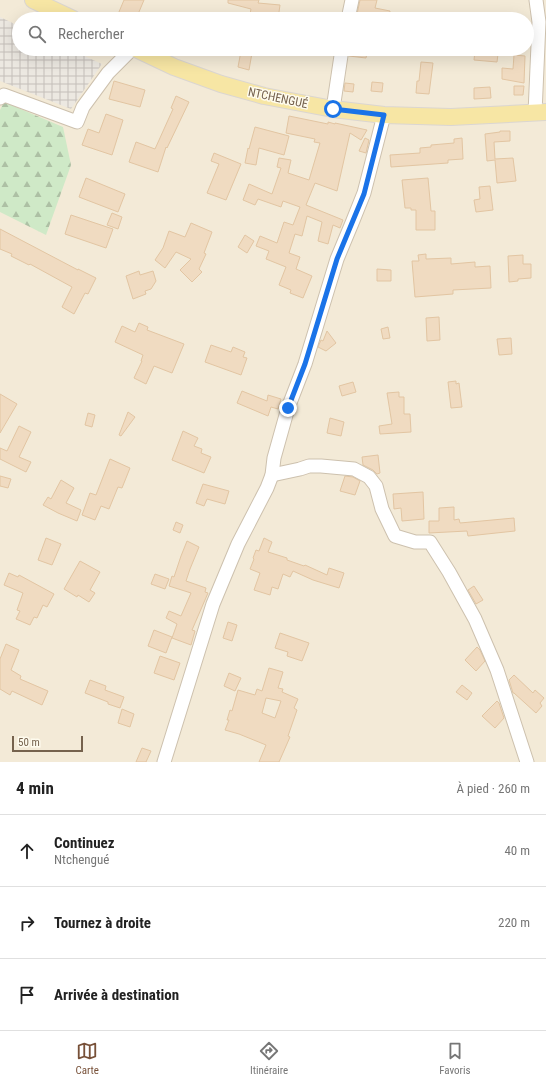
<!DOCTYPE html>
<html lang="fr">
<head>
<meta charset="utf-8">
<style>
	body { margin:0; font-family:"Roboto Condensed",sans-serif; background:#f2f2f2; color:#222 }
	.scale { position:absolute; left:12px; bottom:10px; width:71px; box-sizing:border-box; padding-left:4px; border:2px solid #75624d; border-top:0; font-size:11px; line-height:14px; white-space:nowrap; color:#75624d; -webkit-text-stroke:3px #fefbee; paint-order:stroke }
	.stop { position:absolute; width:12px; height:12px; margin:-9px; border:3px solid #1a73e8; border-radius:50%; background:#fff }
	.stop.end { background:#1a73e8; border-color:#fff; box-shadow:0 1px 4px #0008 }
	.list { margin:0; padding:0; list-style:none }
	h2 { display:flex; justify-content:space-between; align-items:center; height:52px; margin:0; padding:0 16px; font-size:17px }
	h2 small { font-size:13px; font-weight:400; color:#767676 }
	.list li { display:grid; grid-template-columns:26px 1fr auto; gap:12px; align-items:center; box-sizing:border-box; height:72px; padding:0 16px; border-top:1px solid #e0e0e0 }
	.list b { display:block; font-size:15px; white-space:nowrap }
	.list p { margin:0; font-size:13px; white-space:nowrap; color:#767676 }
	.list em { font-size:13px; font-style:normal; color:#767676 }
	.icon { flex:none; width:22px; height:22px; fill:none; stroke:currentColor; stroke-width:2; stroke-linecap:round; stroke-linejoin:round }
	.map { position:relative; flex:none; width:546px; height:762px; overflow:hidden }
	.search { position:absolute; background:#fff; box-shadow:0 4px 16px #0002; left:12px; right:12px; top:12px; height:44px; display:flex; align-items:center; gap:10px; box-sizing:border-box; padding:0 14px; border-radius:22px; color:#767676; font-size:15px }
	.sheet { height:268px; background:#fff }
	nav { display:flex; justify-content:space-around; align-items:center; box-sizing:border-box; height:56px; border-top:1px solid #e0e0e0; background:#fff; font-size:11px; color:#767676 }
	nav a { display:grid; justify-items:center; gap:2px }
	nav .on { color:#775038 }
	.map>svg:first-child { display:block }
	.residential { fill:#f3ead7; fill-rule:evenodd }
	.industrial { fill:url(#industrial-grid) }
	.forest { fill:url(#forest-firs) }
	.building { fill:#f0dbc1; stroke:#e2c5a2; fill-rule:evenodd }
	.lines { fill:none; stroke-linecap:round; stroke-linejoin:round }
	.minor-casing { stroke:#cdc1ae; stroke-width:15 }
	.major-casing { stroke:#dbd6d1; stroke-width:18 }
	.minor { stroke:#fff; stroke-width:13 }
	.major { stroke:#f7e6a4; stroke-width:16 }
	.route { stroke:#1a73e8; stroke-width:5 }
	.labels { text-anchor:middle; dominant-baseline:central; stroke-width:3; stroke-linejoin:round; paint-order:stroke }
	.street-label { font-size:12px; fill:#75624d; stroke:#fefbee }
</style>
</head>
<body>
<div class="map">
<svg width="546" height="762" viewBox="0 0 546 762">
	<defs>
		<pattern id="industrial-grid" width="8" height="8" patternUnits="userSpaceOnUse"><rect width="8" height="8" fill="#ece8e1"/><path d="M0 4h8M4 0v8" fill="none" stroke="#c4bfb9"/></pattern>
		<pattern id="forest-firs" width="22" height="20" patternUnits="userSpaceOnUse"><rect width="22" height="20" fill="#cfe9c7"/><path d="M5 1l3.5 6h-7zM16 11l3.5 6h-7z" fill="#adc0a4"/></pattern>
	</defs>
	<rect width="100%" height="100%" fill="#fcf7e8"/>
	<path class="residential" d="M 0,0 L 546,0 L 546,762 L 0,762 ZM 19,19 L 527,19 L 527,49 L 19,49 Z"/>
	<polygon class="industrial" points="0,17 19,26 19,49 69,49 102,64 71,109 0,81"/>
	<polygon class="forest" points="4,102 63,127 71,165 46,235 0,212 0,110"/>
	<g class="building">
		<polygon points="124,0 144,0 136,19 116,19"/>
		<polygon points="228,0 259,0 258,3 280,5 278,19 249,19 251,9 228,3"/>
		<polygon points="360,0 377,0 375,8 390,11 389,19 356,19"/>
		<polygon points="350,49 368,49 366,58 349,56"/>
		<polygon points="241,51 252,53 249,70 238,67"/>
		<polygon points="475,51 498,54 497,62 474,60"/>
		<polygon points="514,55 525,56 524,83 502,79 502,68 513,69"/>
		<polygon points="421,62 433,63 429,94 416,93 417,81 419,81"/>
		<polygon points="114,81 145,90 140,107 109,99"/>
		<polygon points="372,82 383,83 382,92 371,91"/>
		<polygon points="345,83 354,84 353,92 344,91"/>
		<polygon points="514,86 524,86 523,95 514,95"/>
		<polygon points="490,87 491,98 474,99 474,88"/>
		<polygon points="176,96 189,102 167,148 166,147 158,172 129,162 136,142 155,149 173,109 171,108"/>
		<polygon points="106,114 123,120 112,155 82,145 88,129 99,133"/>
		<polygon points="289,116 328,124 328,122 335,124 335,123 367,130 361,140 350,133 337,191 315,183 306,205 343,220 340,228 333,225 328,244 318,241 322,222 307,216 302,236 295,234 289,253 300,257 296,269 312,276 303,298 290,293 291,290 279,285 286,267 266,259 269,251 256,246 260,236 277,243 284,222 293,225 300,207 283,201 281,207 258,199 255,205 243,200 249,184 272,194 281,168 277,167 279,158 291,160 288,173 309,180 320,143 314,142 315,139 286,133"/>
		<polygon points="255,127 289,136 284,155 259,148 256,165 245,163 248,148 249,149"/>
		<polygon points="500,131 510,131 510,141 494,142 495,159 513,158 516,181 497,183 495,160 487,161 485,134 500,132"/>
		<polygon points="365,138 369,140 366,153 359,151"/>
		<polygon points="462,138 463,159 448,160 448,163 391,167 390,155 420,153 420,148 431,147 431,145 454,143 454,139"/>
		<polygon points="214,153 241,164 226,200 207,193 219,164 211,161"/>
		<polygon points="86,178 125,194 118,212 79,197"/>
		<polygon points="428,178 431,211 435,211 435,230 416,230 416,210 411,210 411,208 405,208 402,180"/>
		<polygon points="490,186 493,210 476,212 474,200 480,199 479,187"/>
		<polygon points="112,213 122,217 118,229 107,225"/>
		<polygon points="71,215 113,229 106,248 65,234"/>
		<polygon points="191,223 212,232 204,253 206,254 199,269 202,272 192,282 180,270 191,259 176,252 165,268 155,260 163,248 169,231 185,237"/>
		<polygon points="0,229 78,270 78,269 96,278 88,294 85,293 74,314 62,307 72,287 30,264 29,265 11,256 12,254 0,249"/>
		<polygon points="245,235 254,241 247,253 238,247"/>
		<polygon points="426,254 426,259 451,258 451,264 475,262 475,267 490,266 491,288 453,290 453,294 415,297 412,261 419,261 418,255"/>
		<polygon points="523,255 523,264 531,264 531,278 518,279 518,281 509,282 508,256"/>
		<polygon points="377,269 391,270 391,281 377,281"/>
		<polygon points="139,271 140,275 153,271 156,281 151,289 145,291 146,294 133,299 126,276"/>
		<polygon points="439,317 440,340 427,341 426,318"/>
		<polygon points="139,323 148,327 147,330 184,344 172,373 154,366 146,384 134,378 142,361 141,361 143,355 115,342 122,326 135,332"/>
		<polygon points="388,327 390,338 383,339 381,329"/>
		<polygon points="327,331 336,343 326,351 318,347 321,340 323,341"/>
		<polygon points="511,338 512,354 499,355 497,339"/>
		<polygon points="211,345 231,352 233,347 245,352 243,357 247,358 241,375 205,362"/>
		<polygon points="456,381 456,384 459,383 462,407 451,408 448,382"/>
		<polygon points="353,382 356,392 342,396 339,386"/>
		<polygon points="242,391 267,401 268,395 281,399 278,409 271,407 268,416 237,403"/>
		<polygon points="399,392 399,397 404,397 404,414 410,414 411,432 380,434 379,426 392,424 387,393"/>
		<polygon points="0,394 17,404 0,433"/>
		<polygon points="128,412 135,417 121,436 119,435"/>
		<polygon points="88,413 95,415 92,427 85,425"/>
		<polygon points="330,418 344,422 341,436 327,433"/>
		<polygon points="19,426 31,432 19,457 31,462 26,472 0,459 0,448 7,451"/>
		<polygon points="183,431 198,438 194,446 202,449 201,453 211,457 204,473 172,460"/>
		<polygon points="378,455 380,473 377,474 373,470 363,465 362,457"/>
		<polygon points="110,459 130,468 122,488 118,487 109,509 101,506 95,520 82,515 90,493 96,495"/>
		<polygon points="0,476 11,479 8,488 0,486"/>
		<polygon points="345,476 353,477 360,481 355,495 340,491"/>
		<polygon points="61,480 74,488 66,503 81,510 77,521 58,513 43,505 48,497 51,499"/>
		<polygon points="203,484 229,491 225,504 207,499 204,506 196,503"/>
		<polygon points="423,492 424,519 402,521 401,508 394,509 393,494"/>
		<polygon points="454,507 454,520 459,519 460,523 514,518 515,531 468,536 467,531 429,533 429,521 439,521 439,508"/>
		<polygon points="176,522 183,525 180,533 173,530"/>
		<polygon points="46,538 61,544 52,565 38,560"/>
		<polygon points="264,538 272,542 268,552 287,558 287,560 304,566 305,565 327,575 329,568 344,573 339,588 313,580 293,571 290,577 283,574 278,589 272,587 270,595 254,590 260,573 250,569 254,559 253,558 256,550 259,551"/>
		<polygon points="187,541 199,547 190,569 186,581 206,588 205,592 208,593 192,630 195,631 191,645 172,638 177,624 166,618 169,611 181,616 191,593 169,586 172,576 174,577 181,556"/>
		<polygon points="80,561 100,572 90,590 95,593 89,602 78,595 77,597 64,589"/>
		<polygon points="9,573 18,577 19,575 54,594 47,607 43,605 37,618 34,617 30,625 16,619 20,611 17,610 23,593 4,585"/>
		<polygon points="155,574 169,579 165,589 151,584"/>
		<polygon points="474,586 483,600 476,604 468,590"/>
		<polygon points="228,622 237,625 232,641 223,638"/>
		<polygon points="154,630 172,637 166,653 148,646"/>
		<polygon points="280,633 309,643 302,661 287,656 288,652 275,648"/>
		<polygon points="6,644 19,650 11,670 21,676 20,679 48,691 42,705 12,691 10,695 0,689 0,659"/>
		<polygon points="477,647 480,650 485,661 476,671 465,660"/>
		<polygon points="160,656 180,663 174,680 154,673"/>
		<path d="M 269,668 L 283,672 L 278,688 L 283,689 L 282,692 L 298,699 L 294,708 L 297,710 L 288,736 L 290,737 L 279,762 L 259,762 L 266,745 L 239,734 L 225,730 L 229,720 L 227,720 L 230,710 L 232,711 L 238,690 L 255,695 L 257,689 L 262,691 ZM 266,698 L 281,701 L 275,718 L 262,713 Z"/>
		<polygon points="229,673 241,678 235,691 224,686"/>
		<polygon points="514,675 533,693 535,690 544,698 540,703 542,706 536,713 514,693 513,693 509,680"/>
		<polygon points="90,680 106,686 105,690 124,697 120,708 108,704 108,702 85,693"/>
		<polygon points="462,685 472,693 467,700 456,692"/>
		<polygon points="497,701 499,703 504,718 495,728 482,716"/>
		<polygon points="122,709 134,714 130,727 118,723"/>
		<polygon points="142,748 151,751 146,762 136,762"/>
	</g>
	<g class="lines">
		<defs>
			<g id="minor">
				<polyline points="348,19 352,0"/>
				<polyline points="0,98 4,95 77,122 83,107 108,73 132,49"/>
				<polyline points="333,109 342,49"/>
				<polyline points="535,113 539,22 536,0"/>
				<polyline points="272,475 300,469 309,466 321,466 354,469 369,477 376,486 382,509 395,536 415,542 430,542 449,572 475,619 497,670 527,762"/>
				<polyline points="164,762 213,604 238,544 267,488 272,475 274,458 288,408 305,364 337,259 352,223 364,193 384,115"/>
			</g>
			<g id="major">
				<polyline points="33,0 73,19"/>
				<polyline points="136,49 174,67 221,84 264,96 333,109 384,115 451,117 546,112"/>
			</g>
		</defs>
		<use href="#minor" class="minor-casing"/>
		<use href="#major" class="major-casing"/>
		<use href="#minor" class="minor"/>
		<use href="#major" class="major"/>
	</g>
	<g class="lines">
		<polyline class="route" points="288,408 305,364 337,259 364,194 384,115 333,109"/>
	</g>
	<g class="labels">
		<g class="street-label">
			<text transform="translate(278 98) rotate(12)">NTCHENGUÉ</text>
		</g>
	</g>
</svg>
<div class="scale">50 m</div>
<div class="stop" style="left:333px;top:109px"></div>
<div class="stop end" style="left:288px;top:408px"></div>
<div class="search"><svg class="icon" aria-label="search" viewBox="0 0 24 24"><circle cx="10" cy="10" r="6"/><path d="M15 15l6 6"/></svg>Rechercher</div>
</div>
<section class="sheet">
<h2>4 min<small>À pied · 260 m</small></h2>
<ul class="list">
<li><svg class="icon" aria-label="ahead" viewBox="0 0 24 24"><path d="M12 20V5M6 11l6-6 6 6"/></svg><div><b>Continuez</b><p>Ntchengué</p></div><em>40 m</em></li>
<li><svg class="icon" aria-label="right" viewBox="0 0 24 24"><path d="M7 20v-9h11M14 6l5 5-5 5"/></svg><div><b>Tournez à droite</b></div><em>220 m</em></li>
<li><svg class="icon" aria-label="arrive" viewBox="0 0 24 24"><path d="M6 21V4h12l-3 4 3 4H6"/></svg><div><b>Arrivée à destination</b></div></li>
</ul>
</section>
<nav>
<a class="on"><svg class="icon" aria-label="map" viewBox="0 0 24 24"><path d="M3 6l6-2 6 2 6-2v14l-6 2-6-2-6 2zM9 4v14M15 6v14"/></svg>Carte</a>
<a><svg class="icon" aria-label="directions" viewBox="0 0 24 24"><path d="M12 3l9 9-9 9-9-9zM9 14v-3h6M13 9l2 2-2 2"/></svg>Itinéraire</a>
<a><svg class="icon" aria-label="saved" viewBox="0 0 24 24"><path d="M7 4h10v16l-5-4-5 4z"/></svg>Favoris</a>
</nav>
</body>
</html>
